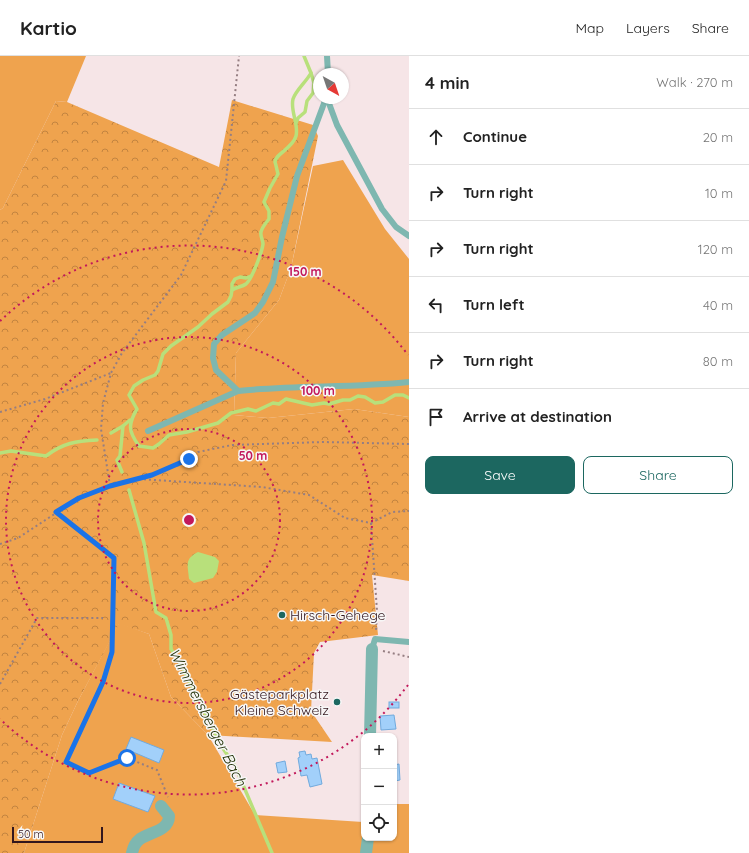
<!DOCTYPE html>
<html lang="en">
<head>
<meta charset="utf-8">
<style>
	body { margin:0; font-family:Quicksand,sans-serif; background:#f6f6f6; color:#222 }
	.controls { position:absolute; right:12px; bottom:12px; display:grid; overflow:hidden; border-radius:8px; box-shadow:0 1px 3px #0004 }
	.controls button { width:36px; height:36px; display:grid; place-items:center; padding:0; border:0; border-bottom:1px solid #e0e0e0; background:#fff; color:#222; font:20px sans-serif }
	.compass { position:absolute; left:313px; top:12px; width:36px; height:36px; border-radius:50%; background:#fff; box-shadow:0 1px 3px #0004; rotate:140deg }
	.scale { position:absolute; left:12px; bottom:10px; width:91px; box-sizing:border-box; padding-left:4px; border:2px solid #33161d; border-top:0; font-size:11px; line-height:14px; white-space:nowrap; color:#33161d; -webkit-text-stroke:3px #f7f7f7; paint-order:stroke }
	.stop { position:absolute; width:12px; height:12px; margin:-9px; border:3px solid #1a73e8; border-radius:50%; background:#fff }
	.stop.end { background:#1a73e8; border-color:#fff; box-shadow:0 1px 4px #0008 }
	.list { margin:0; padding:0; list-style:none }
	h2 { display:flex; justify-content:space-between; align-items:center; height:52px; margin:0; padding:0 16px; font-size:17px }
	h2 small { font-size:13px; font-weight:400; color:#767676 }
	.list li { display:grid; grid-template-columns:26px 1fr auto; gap:12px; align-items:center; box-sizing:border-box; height:56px; padding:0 16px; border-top:1px solid #e0e0e0 }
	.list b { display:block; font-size:15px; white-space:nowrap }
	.list em { font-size:13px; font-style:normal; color:#767676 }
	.actions { display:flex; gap:8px; padding:12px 16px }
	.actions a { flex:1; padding:9px 0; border:1px solid #1c6760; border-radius:8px; text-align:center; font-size:14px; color:#1c6760 }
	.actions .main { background:#1c6760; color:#fff }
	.icon { flex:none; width:22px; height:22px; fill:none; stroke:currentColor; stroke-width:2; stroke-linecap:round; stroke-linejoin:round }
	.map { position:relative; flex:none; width:409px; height:797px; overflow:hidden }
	header { display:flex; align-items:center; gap:24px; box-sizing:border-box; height:56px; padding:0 20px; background:#fff; border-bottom:1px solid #e0e0e0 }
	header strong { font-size:19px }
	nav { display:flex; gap:22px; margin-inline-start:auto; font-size:14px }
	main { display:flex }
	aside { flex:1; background:#fff }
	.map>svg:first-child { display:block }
	.grass { fill:#efa34e }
	.forest { fill:url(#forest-crowns) }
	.water { fill:#b8e07b }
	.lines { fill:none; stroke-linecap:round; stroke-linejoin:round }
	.stream { stroke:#b8e07b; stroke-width:3.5 }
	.building { fill:#a2d0fa; stroke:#71aadd }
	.path { stroke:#957e82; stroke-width:2; stroke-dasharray:2 3; stroke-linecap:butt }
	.service { stroke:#7eb7b0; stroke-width:6 }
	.minor { stroke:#7eb7b0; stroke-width:12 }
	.route { stroke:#1a73e8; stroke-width:5 }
	.ring { fill:none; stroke:#c2185b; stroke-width:2; stroke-dasharray:2 4 }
	.poi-dot { fill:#1c6760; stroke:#f7f7f7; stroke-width:1.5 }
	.labels { text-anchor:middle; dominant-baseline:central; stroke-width:3; stroke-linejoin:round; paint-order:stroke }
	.poi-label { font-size:14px; fill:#33161d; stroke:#f7f7f7; text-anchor:start }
	.water-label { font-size:15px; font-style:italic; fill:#223005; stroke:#f7f7f7 }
	.centre { fill:#c2185b; stroke:#f7f7f7; stroke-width:2 }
	.ring-label { font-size:12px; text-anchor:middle; font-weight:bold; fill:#c2185b; stroke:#f7f7f7; stroke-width:3; stroke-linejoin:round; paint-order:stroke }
</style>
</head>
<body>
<header>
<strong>Kartio</strong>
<nav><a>Map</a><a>Layers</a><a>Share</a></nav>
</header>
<main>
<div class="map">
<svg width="409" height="797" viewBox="0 0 409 797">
	<defs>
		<pattern id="forest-crowns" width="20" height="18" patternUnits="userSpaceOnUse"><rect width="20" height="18" fill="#efa34e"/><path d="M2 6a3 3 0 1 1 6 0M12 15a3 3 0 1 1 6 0" fill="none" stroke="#c28440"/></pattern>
	</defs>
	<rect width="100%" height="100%" fill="#f6e5e7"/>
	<g class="grass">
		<polygon points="0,0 86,0 67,46 56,45 3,152 0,154"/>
		<polygon points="343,104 385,173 409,203 409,361 354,353 268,362 234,359 236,297 279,244 291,212 313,110"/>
		<polygon points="119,567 149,578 171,641 208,679 255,759 363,766 364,751 364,782 394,782 394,748 409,748 409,797 24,797 62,679 78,645"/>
	</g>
	<polygon class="forest" points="232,44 313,69 318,80 291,212 279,244 236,297 234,359 268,362 354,353 409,361 409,525 372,519 378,579 320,586 314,597 311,655 332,686 208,679 171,641 149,578 119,568 78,645 62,679 24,797 0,797 0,154 3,152 56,45 67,46 219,111"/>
	<path class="water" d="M 198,496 L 215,501 L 219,505 L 217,516 L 213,522 L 194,527 L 189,523 C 188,509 184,503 198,496 Z"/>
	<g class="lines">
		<g class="stream">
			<path d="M 304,0 L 311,17 C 306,26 296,34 293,43 C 290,55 299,68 296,80 C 293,92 275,98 275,106 C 276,109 277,114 278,118 L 270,132 L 264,146 L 269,155 L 269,163 C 266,167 262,171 261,176 C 260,180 263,184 263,188 C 262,196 252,223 246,228 C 242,231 236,231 232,234 L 231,240 L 228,246 L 212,258 L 198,271 L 171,290 L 163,298 L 158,315 L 155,319 L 143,324 L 134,330 L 129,339 L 137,353 C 128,368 128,375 139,390 L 153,392 L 159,388 L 169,379 L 187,376 L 218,367 L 231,357 L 248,353 L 256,355 L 273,347 L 279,348 L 286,343 L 312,349 L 324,347 L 329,348 L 343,344 L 350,344 L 358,340 L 365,341 L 375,347 L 383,346 L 395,339 L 403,339 L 409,342"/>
			<polyline points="296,67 298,62 305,56 307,45 313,37 314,27 311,17"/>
			<polyline points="232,234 232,228 235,223 240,221 246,222 251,220"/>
			<polyline points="111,377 123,370 130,364"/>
			<path d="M 0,397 L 11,395 L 46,400 C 63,387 76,385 97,384"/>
			<polyline points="122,416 117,404 120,400 123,370"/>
			<polyline points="129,434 144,487 156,556 166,562 171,579 171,593 179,605 222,691 235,710 272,797"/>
		</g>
	</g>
	<g class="building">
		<rect x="389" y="646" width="10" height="6"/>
		<polygon points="394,659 396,673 381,674 380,660"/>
		<polygon points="131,681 164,694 159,707 126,693"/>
		<polygon points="305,695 306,699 311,698 312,703 317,702 322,728 310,731 307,719 301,720 298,702 300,701 299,696"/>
		<polygon points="285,705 287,716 278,717 276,707"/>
		<polygon points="399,708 400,724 395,725 395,733 394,734 394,709"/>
		<polygon points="119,727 155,740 148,756 113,743"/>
	</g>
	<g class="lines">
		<g class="path">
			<polyline points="0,356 45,343 111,317"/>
			<polyline points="139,423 262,431 309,439 345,462 371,467 392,456 409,455"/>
			<polyline points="110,430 101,373 103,347 111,317 122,297 181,219 226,125 239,0"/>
			<polyline points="56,456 114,502 112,596 103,626 66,706 89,717 127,702 157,714 168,741"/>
			<polyline points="371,467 377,555 376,575"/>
			<polyline points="0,488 18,482 79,442 110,430 152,419 189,403 198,396 232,389 323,386 409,388"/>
			<polyline points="383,595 409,601"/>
			<polyline points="0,628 37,562 103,562"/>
		</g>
		<g class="service">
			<polyline points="327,0 328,18"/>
			<path d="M 326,42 L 297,120 L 282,181 L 273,226 L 263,246 L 255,257 L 222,279 L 214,288 L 213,302 L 216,314 L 238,335 C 295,329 352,332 409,326"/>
			<polyline points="327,42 337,69 382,153 396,171 409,180"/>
			<polyline points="148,375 238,335"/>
			<polyline points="372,593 375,583 409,586"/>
		</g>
		<g class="minor">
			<polyline points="370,680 372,593"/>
			<path d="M 132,797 C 133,792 136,786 140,783 C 150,776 169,775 169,760 L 161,750"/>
			<polyline points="366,797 368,782"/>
		</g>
	</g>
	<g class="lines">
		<polyline class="route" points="127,702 89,717 66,706 103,626 112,596 114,502 56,456 79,442 110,430 152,419 189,403"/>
	</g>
	<g class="ring">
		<circle cx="189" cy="464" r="91"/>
		<circle cx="189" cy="464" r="183"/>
		<path d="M408 629A274 274 0 0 1 0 663M0 265A274 274 0 0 1 408 299"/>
	</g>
	<g class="poi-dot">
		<circle cx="282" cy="559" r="4"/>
		<circle cx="337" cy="646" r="4"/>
	</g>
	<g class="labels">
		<g class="poi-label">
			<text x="290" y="559">Hirsch-Gehege</text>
			<text x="329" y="638" text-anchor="end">Gästeparkplatz<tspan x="329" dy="16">Kleine Schweiz</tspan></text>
		</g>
		<g class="water-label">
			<text transform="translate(208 661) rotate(63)">Wimmersberger Bach</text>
		</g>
	</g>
	<circle cx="189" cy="464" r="6" class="centre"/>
	<g class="ring-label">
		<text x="305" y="220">150 m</text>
		<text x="318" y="339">100 m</text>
		<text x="253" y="404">50 m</text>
	</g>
</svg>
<div class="controls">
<button>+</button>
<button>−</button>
<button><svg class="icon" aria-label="locate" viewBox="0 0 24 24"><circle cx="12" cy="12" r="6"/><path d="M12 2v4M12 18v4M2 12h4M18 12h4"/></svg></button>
</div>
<svg class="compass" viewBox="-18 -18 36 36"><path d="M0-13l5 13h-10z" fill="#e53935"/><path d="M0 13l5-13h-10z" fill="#767676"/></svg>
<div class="scale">50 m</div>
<div class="stop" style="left:127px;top:702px"></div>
<div class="stop end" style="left:189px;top:403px"></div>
</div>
<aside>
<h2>4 min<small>Walk · 270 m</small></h2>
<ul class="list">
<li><svg class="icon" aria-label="ahead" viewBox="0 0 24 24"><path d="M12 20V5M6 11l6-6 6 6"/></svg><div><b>Continue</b></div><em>20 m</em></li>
<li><svg class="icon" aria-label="right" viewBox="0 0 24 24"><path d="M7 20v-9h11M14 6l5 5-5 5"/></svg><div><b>Turn right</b></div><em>10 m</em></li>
<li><svg class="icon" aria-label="right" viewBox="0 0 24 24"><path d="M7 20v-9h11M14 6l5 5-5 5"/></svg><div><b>Turn right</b></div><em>120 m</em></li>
<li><svg class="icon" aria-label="left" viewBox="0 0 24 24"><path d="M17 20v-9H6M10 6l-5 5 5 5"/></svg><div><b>Turn left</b></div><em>40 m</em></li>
<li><svg class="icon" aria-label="right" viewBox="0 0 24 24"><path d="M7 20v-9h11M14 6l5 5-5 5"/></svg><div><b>Turn right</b></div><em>80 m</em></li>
<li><svg class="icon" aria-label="arrive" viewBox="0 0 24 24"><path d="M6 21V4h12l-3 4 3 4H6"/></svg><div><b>Arrive at destination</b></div></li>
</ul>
<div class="actions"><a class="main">Save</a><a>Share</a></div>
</aside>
</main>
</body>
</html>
